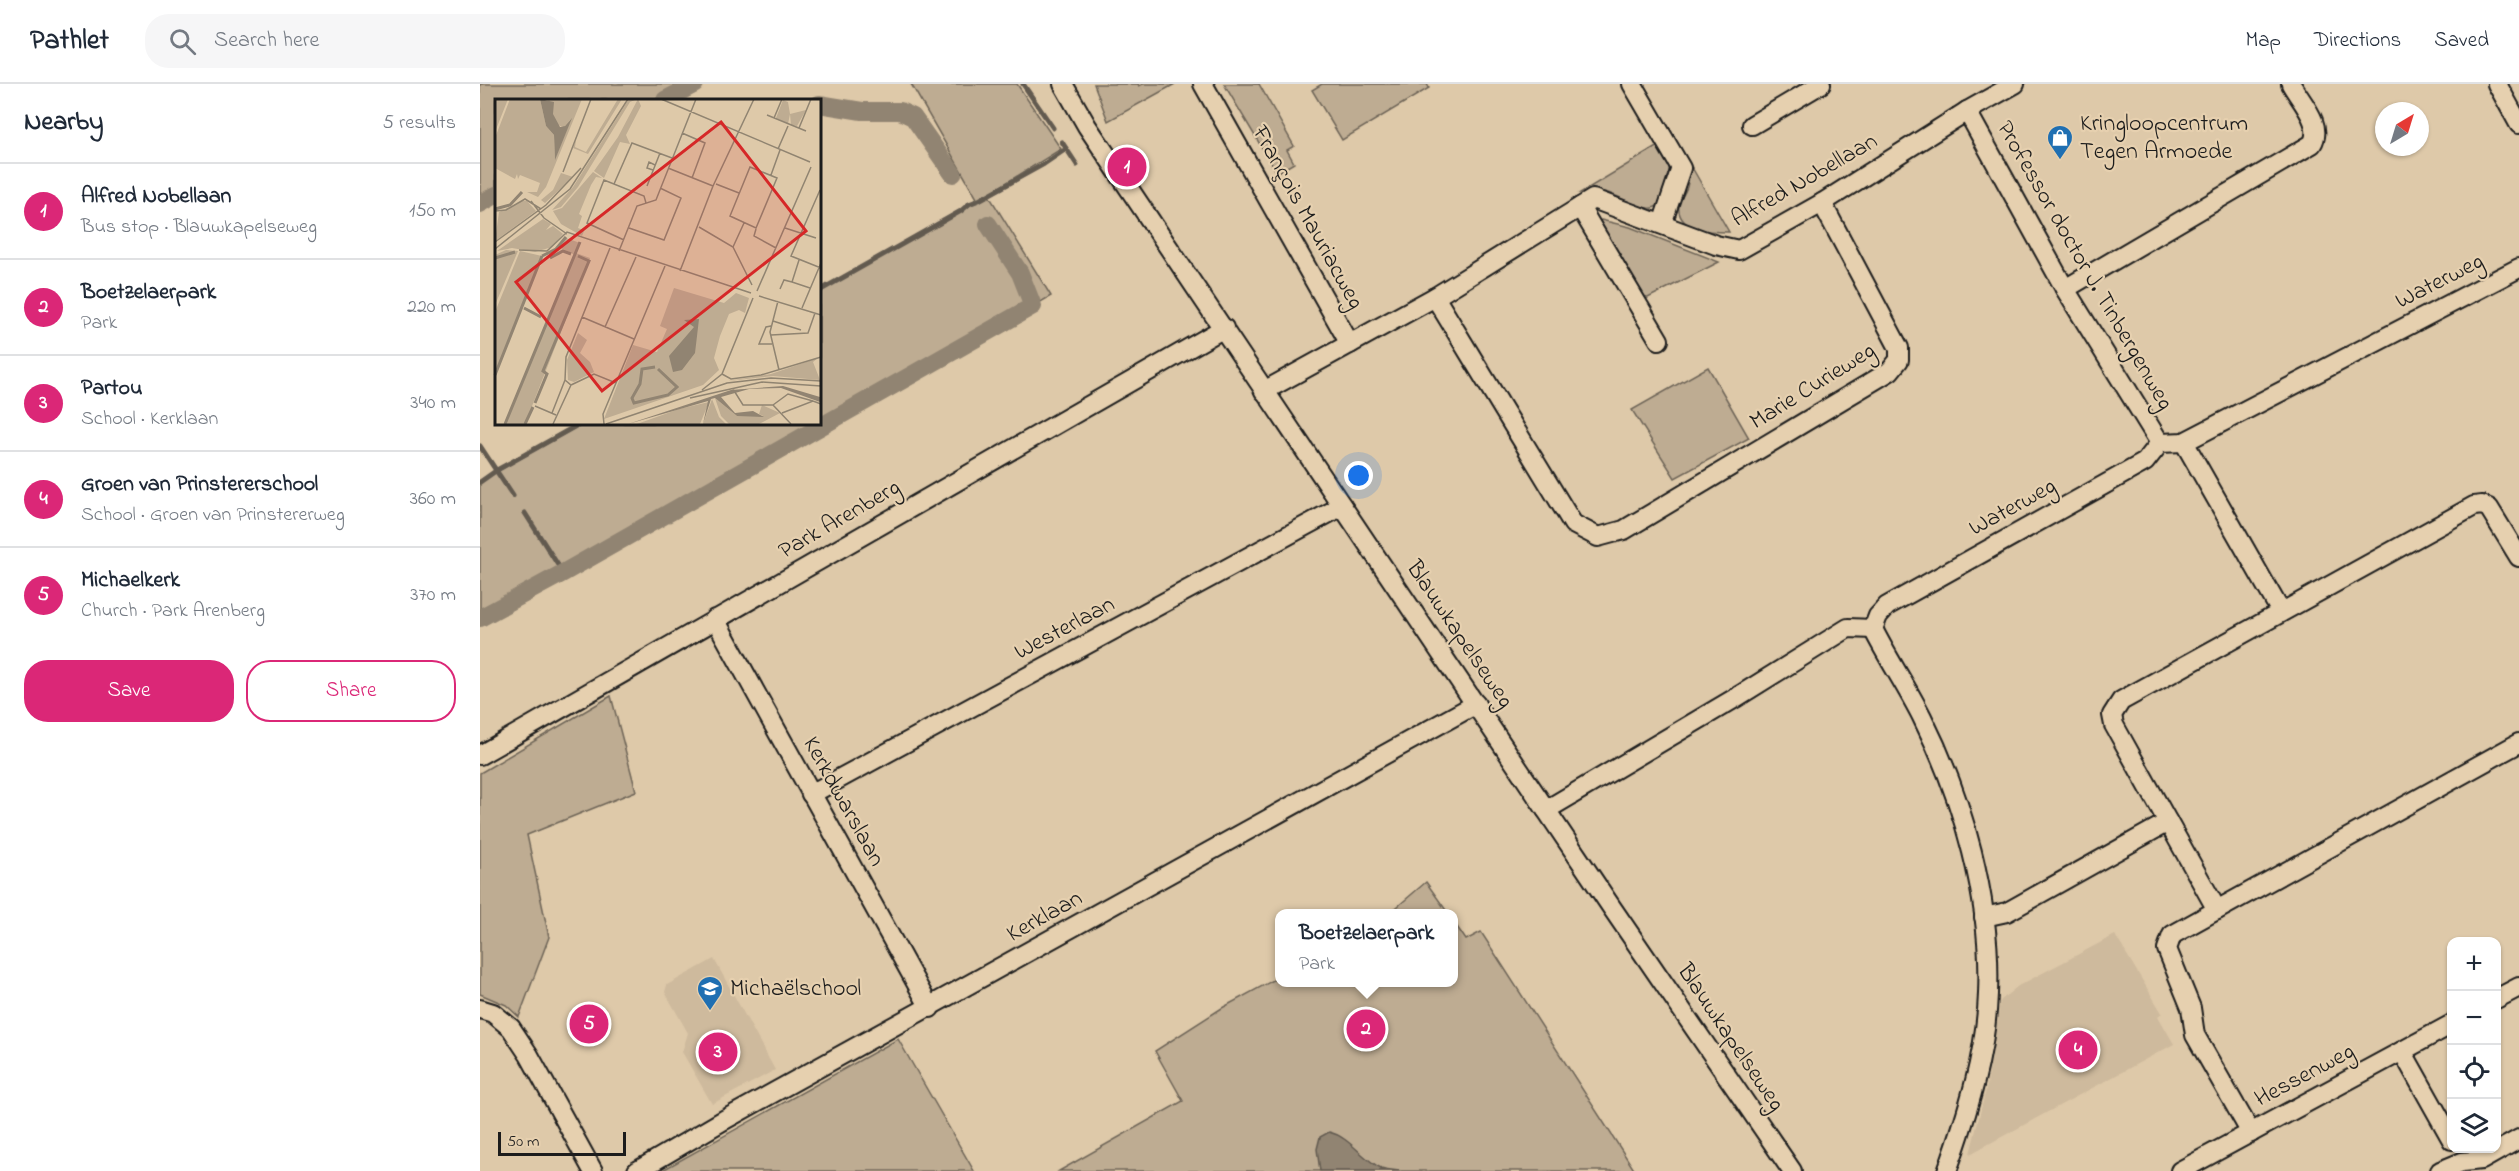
<!DOCTYPE html>
<html lang="en">
<head>
<meta charset="utf-8">
<style>
	body { margin:0; font-family:"Indie Flower",sans-serif; background:#f6f6f7; color:#1f2937 }
	.controls { position:absolute; right:18px; bottom:18px; display:grid; overflow:hidden; border-radius:12px; box-shadow:0 2px 4px #0004 }
	.controls button { width:54px; height:54px; display:grid; place-items:center; padding:0; border:0; border-bottom:2px solid #e0e1e3; background:#fff; color:#1f2937; font:30px sans-serif }
	.compass { position:absolute; left:1895px; top:18px; width:54px; height:54px; border-radius:50%; background:#fff; box-shadow:0 2px 4px #0004; rotate:38deg }
	.scale { position:absolute; left:18px; bottom:15px; width:128px; box-sizing:border-box; padding-left:6px; border:3px solid #1c1c1c; border-top:0; font-size:16px; line-height:21px; white-space:nowrap; color:#1c1c1c; -webkit-text-stroke:4px #e6d0af; paint-order:stroke }
	.you { position:absolute; left:879px; top:392px; width:21px; height:21px; margin:-15px; border:4px solid #fff; border-radius:50%; background:#1a73e8; box-shadow:0 0 0 9px #1a73e833 }
	.badge { display:grid; place-items:center; width:39px; height:39px; border-radius:50%; background:#db2777; color:#fff; font-size:20px; font-weight:700 }
	.pin { position:absolute; translate:-50% -50%; border:3px solid #fff; box-shadow:0 2px 6px #0006 }
	.popup { position:absolute; left:795px; top:825px; width:183px; height:78px; box-sizing:border-box; display:grid; place-content:center; border-radius:12px; background:#fff; filter:drop-shadow(0 2px 4px #0005); font-size:20px; white-space:nowrap; color:#747a83 }
	.popup b { font-size:22px; color:#1f2937 }
	.popup::after { content:''; position:absolute; left:50%; top:100%; margin-left:-12px; border:12px solid transparent; border-top-color:#fff }
	.list { margin:0; padding:0; list-style:none }
	h2 { display:flex; justify-content:space-between; align-items:center; height:78px; margin:0; padding:0 24px; font-size:26px }
	h2 small { font-size:20px; font-weight:400; color:#747a83 }
	.list li { display:grid; grid-template-columns:39px 1fr auto; gap:18px; align-items:center; box-sizing:border-box; height:96px; padding:0 24px; border-top:2px solid #e0e1e3 }
	.list b { display:block; font-size:22px; white-space:nowrap }
	.list p { margin:0; font-size:20px; white-space:nowrap; color:#747a83 }
	.list em { font-size:20px; font-style:normal; color:#747a83 }
	.actions { display:flex; gap:12px; padding:18px 24px }
	.actions a { flex:1; padding:14px 0; border:2px solid #db2777; border-radius:24px; text-align:center; font-size:21px; color:#db2777 }
	.actions .main { background:#db2777; color:#fff }
	.icon { flex:none; width:33px; height:33px; fill:none; stroke:currentColor; stroke-width:2; stroke-linecap:round; stroke-linejoin:round }
	.map { position:relative; flex:none; width:2039px; height:1087px; overflow:hidden }
	header { display:flex; align-items:center; gap:36px; box-sizing:border-box; height:84px; padding:0 30px; background:#fff; border-bottom:2px solid #e0e1e3 }
	header strong { font-size:28px }
	nav { display:flex; gap:33px; margin-inline-start:auto; font-size:21px }
	.search { width:420px; height:54px; background:#f6f6f7; display:flex; align-items:center; gap:15px; box-sizing:border-box; padding:0 21px; border-radius:24px; color:#747a83; font-size:22px }
	main { display:flex }
	aside { flex:1; background:#fff }
	.map>svg:first-child { display:block }
	.built { fill:#ceba9d }
	.green { fill:#beac92; stroke:#6d6457; stroke-width:1.5 }
	.water { fill:#918472; stroke:#625a50; stroke-width:1.5 }
	.lines { fill:none; stroke-linecap:round; stroke-linejoin:round }
	.stream { stroke:#625a50; stroke-width:5 }
	.canal { stroke:#918472; stroke-width:18 }
	.minor-casing { stroke:#1c1c1c; stroke-width:22 }
	.minor { stroke:#e6d0af; stroke-width:18 }
	.labels { text-anchor:middle; dominant-baseline:central; stroke-width:4.5; stroke-linejoin:round; paint-order:stroke }
	.poi-label { font-size:24px; fill:#1c1c1c; stroke:#e6d0af; text-anchor:start }
	.street-label { font-size:24px; fill:#1c1c1c; stroke:#e6d0af }
	.inset-river { fill:none; stroke:#918472; stroke-width:3 }
	.inset-road { fill:none; stroke:#908471; stroke-width:1.5 }
	.view { fill:#d62828; fill-opacity:0.15; stroke:#d62828; stroke-width:3 }
	.inset-edge { fill:none; stroke:#1c1c1c; stroke-width:3 }
</style>
</head>
<body>
<header>
<strong>Pathlet</strong>
<div class="search"><svg class="icon" aria-label="search" viewBox="0 0 24 24"><circle cx="10" cy="10" r="6"/><path d="M15 15l6 6"/></svg>Search here</div>
<nav><a>Map</a><a>Directions</a><a>Saved</a></nav>
</header>
<main>
<aside>
<h2>Nearby<small>5 results</small></h2>
<ul class="list">
<li><span class="badge">1</span><div><b>Alfred Nobellaan</b><p>Bus stop · Blauwkapelseweg</p></div><em>150 m</em></li>
<li><span class="badge">2</span><div><b>Boetzelaerpark</b><p>Park</p></div><em>220 m</em></li>
<li><span class="badge">3</span><div><b>Partou</b><p>School · Kerklaan</p></div><em>340 m</em></li>
<li><span class="badge">4</span><div><b>Groen van Prinstererschool</b><p>School · Groen van Prinstererweg</p></div><em>360 m</em></li>
<li><span class="badge">5</span><div><b>Michaelkerk</b><p>Church · Park Arenberg</p></div><em>370 m</em></li>
</ul>
<div class="actions"><a class="main">Save</a><a>Share</a></div>
</aside>
<div class="map">
<svg width="2039" height="1087" viewBox="0 0 2039 1087">
	<rect width="100%" height="100%" fill="#dec9a9"/>
	<filter id="ink" filterUnits="userSpaceOnUse"><feTurbulence type="fractalNoise" baseFrequency=".0167" numOctaves="2"/><feDisplacementMap in="SourceGraphic" scale="12" xChannelSelector="R" yChannelSelector="G"/><feConvolveMatrix kernelMatrix="1 2 1 2 8 2 1 2 1" color-interpolation-filters="sRGB"/></filter>
	<g filter="url(#ink)">
		<g class="built">
			<polygon points="1635,851 1682,929 1678,932 1694,960 1490,1070 1507,1001 1520,917 1538,902"/>
			<polygon points="234,875 295,986 232,1020 202,968 208,949 185,908 187,901"/>
		</g>
		<g class="green">
			<polygon points="0,0 212,0 183,16 16,16 16,112 0,122"/>
			<polygon points="431,0 537,0 581,65 508,110 571,212 0,539 0,397 104,339 339,339 339,207 498,116"/>
			<polygon points="614,0 658,0 659,2 663,0 695,0 628,37"/>
			<polygon points="744,0 779,0 814,62 807,66 814,79 797,89"/>
			<polygon points="842,0 947,0 949,4 862,56 832,6"/>
			<path d="M 1183,59 C 1189,77 1192,89 1186,108 C 1176,143 1145,111 1124,108 C 1116,107 1107,109 1100,109 Z"/>
			<path d="M 1210,80 L 1249,148 C 1231,148 1195,147 1199,120 C 1200,115 1205,109 1207,103 C 1209,96 1209,88 1210,80 Z"/>
			<polygon points="1121,136 1150,143 1239,178 1160,218 1115,140"/>
			<polygon points="1228,283 1269,354 1195,394 1152,326"/>
			<polygon points="131,612 156,707 47,751 69,853 39,933 26,921 0,910 0,689"/>
			<polygon points="946,798 968,829 910,829"/>
			<polygon points="973,837 986,856 1001,848 1155,1087 579,1087 703,1017 675,967 742,924 799,893 799,898 973,898"/>
			<polygon points="418,955 494,1087 181,1087"/>
		</g>
		<path class="water" d="M 849,1048 C 870,1053 881,1074 901,1084 C 906,1086 914,1086 920,1087 L 840,1087 L 837,1065 L 840,1053 Z"/>
		<g class="lines">
			<g class="stream">
				<polyline points="543,0 573,44"/>
				<polyline points="582,58 597,81"/>
				<polyline points="339,207 481,127 489,120 499,116 564,80 586,65"/>
				<polyline points="0,362 33,412"/>
				<polyline points="0,398 17,386 101,339"/>
				<polyline points="45,429 83,489"/>
			</g>
			<g class="canal">
				<polyline points="185,16 215,0"/>
				<polyline points="339,20 382,27 420,27 433,33 473,90"/>
				<polyline points="0,120 16,111"/>
				<polyline points="0,534 83,489 553,222 540,189 508,140"/>
			</g>
			<defs>
				<g id="minor">
					<polyline points="583,0 607,42 1132,824 1312,1087"/>
					<polyline points="723,0 870,260"/>
					<polyline points="1152,0 1201,84 1182,140"/>
					<polyline points="2017,0 2039,40"/>
					<polyline points="1487,27 1585,205 1680,359"/>
					<polyline points="1272,41 1341,0"/>
					<polyline points="1100,123 1179,256"/>
					<path d="M 1585,205 L 1832,60 C 1844,41 1821,18 1811,0"/>
					<polyline points="955,213 1093,440 1118,453 1144,446 1410,287 1419,276 1419,264 1342,119"/>
					<polyline points="784,307 955,213 1113,115 1236,161 1259,166 1342,119 1487,27 1535,0"/>
					<polyline points="1704,358 1801,528"/>
					<polyline points="2039,473 2009,424 2002,421 1994,422 1641,617 1632,631 1634,641 1737,826 2039,659"/>
					<polyline points="235,535 450,924"/>
					<polyline points="1393,545 1398,532 1407,522 1665,378 1680,359 1704,358 2039,184"/>
					<path d="M 1393,545 C 1408,575 1427,603 1442,633 C 1483,715 1512,817 1508,910 C 1506,970 1487,1031 1467,1087"/>
					<polyline points="0,671 744,244"/>
					<polyline points="331,710 862,422"/>
					<polyline points="1066,726 1257,613 1368,544 1393,545"/>
					<polyline points="1737,826 1692,851 1687,865 1711,924 1715,951 1771,1049"/>
					<polyline points="1504,833 1527,828 1688,738"/>
					<polyline points="2016,915 2039,903"/>
					<polyline points="0,925 13,929 31,944 49,971 113,1087"/>
					<polyline points="1922,967 1972,1056"/>
					<polyline points="157,1087 244,1036 996,620"/>
					<polyline points="1700,1087 1972,940"/>
					<polyline points="1960,1087 1982,1078 2002,1076 2039,1055"/>
				</g>
			</defs>
			<use href="#minor" class="minor-casing"/>
			<use href="#minor" class="minor"/>
		</g>
	</g>
	<defs>
		<symbol id="shop-pin" viewBox="-11 -11 22 30"><path d="M0 17L-7.5 6A9.5 9.5 0 1 1 7.5 6Z" fill="#1f6fb2" stroke="#e6d0af"/><path d="M-5-2.5h2.3a2.7 3.5 0 0 1 5.4 0H5L5.5 6h-11ZM-1.5-2.5h3a1.5 2.3 0 0 0-3 0Z" fill="#fff"/></symbol>
		<symbol id="school-pin" viewBox="-11 -11 22 30"><path d="M0 17L-7.5 6A9.5 9.5 0 1 1 7.5 6Z" fill="#1f6fb2" stroke="#e6d0af"/><path d="M0-5L7-2L0 1L-7-2ZM-4 1L0 2.5L4 1V4Q0 6-4 4Z" fill="#fff"/></symbol>
	</defs>
	<g fill-rule="evenodd">
		<use href="#shop-pin" x="1565" y="39" width="30" height="40"/>
		<use href="#school-pin" x="215" y="890" width="30" height="40"/>
	</g>
	<g class="labels">
		<g class="poi-label">
			<text x="1600" y="40">Kringloopcentrum<tspan x="1600" dy="28">Tegen Armoede</tspan></text>
			<text x="250" y="905">Michaëlschool</text>
		</g>
		<g class="street-label">
			<text transform="translate(1325 97) rotate(-30)">Alfred Nobellaan</text>
			<text transform="translate(827 134) rotate(61)">François Mauriacweg</text>
			<text transform="translate(1604 182) rotate(60)">Professor doctor J. Tinbergenweg</text>
			<text transform="translate(1960 198) rotate(-27)">Waterweg</text>
			<text transform="translate(1333 303) rotate(-32)">Marie Curieweg</text>
			<text transform="translate(1533 424) rotate(-29)">Waterweg</text>
			<text transform="translate(360 436) rotate(-30)">Park Arenberg</text>
			<text transform="translate(585 545) rotate(-28)">Westerlaan</text>
			<text transform="translate(979 551) rotate(56)">Blauwkapelseweg</text>
			<text transform="translate(363 718) rotate(61)">Kerkdwarslaan</text>
			<text transform="translate(565 833) rotate(-29)">Kerklaan</text>
			<text transform="translate(1250 954) rotate(56)">Blauwkapelseweg</text>
			<text transform="translate(1825 992) rotate(-28)">Hessenweg</text>
		</g>
	</g>
	<g transform="translate(15 15)">
		<rect width="326" height="326" fill="#dec9a9"/>
		<path d="M 0,0 L 13,0 L 0,33 ZM 15,0 L 45,0 L 51,27 L 59,36 L 60,60 L 76,20 L 69,28 L 62,26 L 52,0 L 87,0 L 51,88 L 43,98 L 32,93 L 42,93 L 45,84 L 25,76 L 23,80 L 22,75 L 20,80 L 0,69 L 0,39 ZM 123,0 L 127,0 L 93,55 L 78,49 L 81,41 L 80,48 L 91,53 ZM 134,0 L 142,0 L 135,3 L 83,88 L 66,108 L 57,111 L 78,88 ZM 143,0 L 146,7 L 131,36 L 135,45 L 125,43 L 109,79 L 99,72 L 123,38 ZM 288,1 L 293,3 L 295,15 L 311,11 L 302,27 L 296,26 L 295,15 L 293,25 L 281,19 ZM 98,73 L 107,79 L 101,78 L 96,86 L 84,115 L 87,117 L 83,129 L 88,131 L 92,125 L 87,137 L 66,125 L 58,112 L 67,109 ZM 66,74 L 78,78 L 50,104 L 46,101 L 58,91 ZM 27,102 L 32,102 L 41,112 L 0,142 L 4,113 ZM 48,120 L 56,125 L 51,131 L 58,127 L 68,135 L 57,148 L 40,153 L 17,149 L 2,152 ZM 71,139 L 85,144 L 81,154 L 95,159 L 30,325 L 9,325 L 80,156 L 64,148 ZM 11,151 L 23,152 L 0,206 L 0,156 ZM 25,152 L 47,157 L 0,277 L 0,213 ZM 179,189 L 229,204 L 241,194 L 254,199 L 250,214 L 244,211 L 234,215 L 225,237 L 219,259 L 224,271 L 208,286 L 109,320 L 138,246 L 162,253 L 172,230 L 165,227 ZM 83,234 L 92,241 L 85,254 L 95,263 L 99,273 L 79,283 L 73,281 L 72,261 ZM 323,259 L 318,263 L 325,281 L 278,277 L 233,282 L 276,275 ZM 220,299 L 242,317 L 268,317 L 264,315 L 267,306 L 285,314 L 264,325 L 234,325 L 226,317 ZM 217,300 L 224,318 L 231,325 L 208,325 ZM 214,303 L 205,325 L 142,325 L 184,310 Z" fill="#beac92"/>
		<path d="M 45,0 L 59,3 L 58,15 L 65,28 L 70,27 L 77,19 L 60,61 L 59,36 L 51,27 ZM 204,220 L 200,254 L 187,271 L 178,273 L 174,257 L 199,228 L 189,221 ZM 288,287 L 325,298 L 325,303 L 286,289 L 254,290 L 226,298 L 240,314 L 258,312 L 269,318 L 242,317 L 220,299 L 216,300 L 208,325 L 213,302 L 133,325 L 236,291 Z" fill="#918472"/>
		<path class="inset-river" d="M 0,110 L 15,106 L 27,93M 47,157 L 61,150 L 71,138M 0,159 L 20,153M 55,159 L 68,152 L 76,155M 29,209 L 46,218M 160,268 L 147,270 L 145,285 L 137,299 L 139,304 L 173,296 L 182,288 L 163,270M 0,276 L 47,157M 40,304 L 52,275 L 48,272 L 94,162 L 83,157M 10,325 L 85,143M 30,325 L 38,308"/>
		<path class="inset-road" d="M 166,0 L 315,63M 272,16 L 311,32M 279,19 L 287,0M 304,29 L 316,0M 187,34 L 210,44 L 197,79M 283,50 L 293,27M 255,68 L 282,79 L 261,129 L 235,117 ZM 173,69 L 218,87M 158,71 L 152,69 L 154,63 L 160,66M 68,73 L 96,0M 276,76 L 285,51M 119,85 L 137,44 L 177,59M 221,85 L 244,94M 152,87 L 165,54M 325,91 L 296,157 L 326,169M 36,102 L 49,119 L 72,135M 0,112 L 11,111 L 30,100 L 46,110M 204,128 L 238,148 L 257,186M 134,129 L 169,141 L 186,99 L 165,89M 290,129 L 321,139M 261,130 L 259,137 L 281,149M 129,141 L 92,124 L 109,81 L 149,97 L 151,104M 0,143 L 51,106 L 86,69M 238,148 L 249,124M 115,149 L 71,258 L 70,281 L 76,286 L 99,275 L 121,284M 0,150 L 75,90 L 133,0M 24,151 L 52,152 L 72,133 L 256,194M 124,152 L 142,107 L 161,101 L 201,0M 304,161 L 297,183 L 315,189M 185,172 L 218,87 L 259,0M 285,190 L 289,181 L 297,183M 262,192 L 316,68M 264,197 L 326,216M 283,202 L 275,233 L 284,271M 307,209 L 326,164M 87,218 L 139,240M 278,222 L 306,231M 276,227 L 271,228 L 264,245 L 277,245M 110,228 L 141,158M 276,236 L 313,234 L 320,214M 227,275 L 236,280 L 266,276 L 326,258M 238,290 L 248,306 L 278,306 L 296,325M 207,291 L 227,275 L 258,199M 195,299 L 267,283 L 326,287M 278,306 L 293,295 L 318,302M 40,307 L 61,316M 57,314 L 70,281M 287,314 L 318,302 L 326,305M 58,325 L 76,286M 109,325 L 108,315 L 170,167M 111,325 L 232,284 L 276,279 L 326,282"/>
		<path class="view" d="M 226,23 L 311,132 L 107,292 L 21,183 Z"/>
		<rect width="326" height="326" class="inset-edge"/>
	</g>
</svg>
<div class="controls">
<button>+</button>
<button>−</button>
<button><svg class="icon" aria-label="locate" viewBox="0 0 24 24"><circle cx="12" cy="12" r="6"/><path d="M12 2v4M12 18v4M2 12h4M18 12h4"/></svg></button>
<button><svg class="icon" aria-label="layers" viewBox="0 0 24 24"><path d="M12 4l9 5-9 5-9-5zM3 14l9 5 9-5"/></svg></button>
</div>
<svg class="compass" viewBox="-18 -18 36 36"><path d="M0-13l5 13h-10z" fill="#e53935"/><path d="M0 13l5-13h-10z" fill="#747a83"/></svg>
<div class="scale">50 m</div>
<div class="you"></div>
<div class="pin badge" style="left:647px;top:83px">1</div>
<div class="pin badge" style="left:886px;top:945px">2</div>
<div class="popup"><b>Boetzelaerpark</b>Park</div>
<div class="pin badge" style="left:238px;top:968px">3</div>
<div class="pin badge" style="left:1598px;top:966px">4</div>
<div class="pin badge" style="left:109px;top:940px">5</div>
</div>
</main>
</body>
</html>
